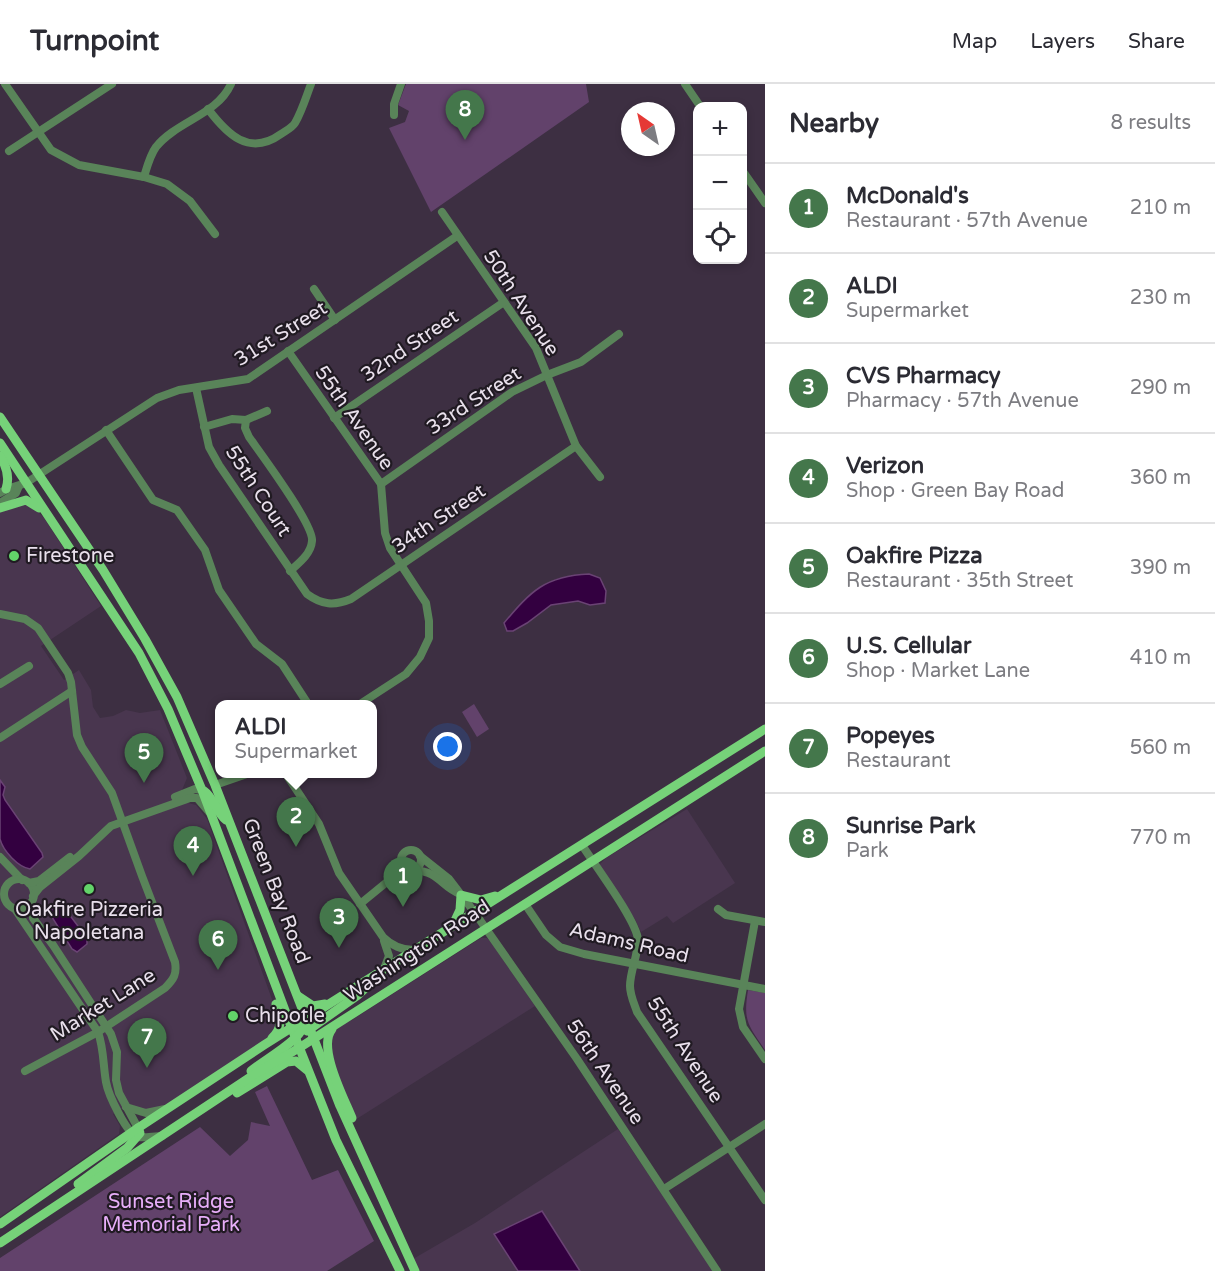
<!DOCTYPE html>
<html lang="en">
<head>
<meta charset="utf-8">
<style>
	body { margin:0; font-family:"Varela Round",sans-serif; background:#f2f2f3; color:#2b2b33 }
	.controls { position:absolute; right:18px; top:18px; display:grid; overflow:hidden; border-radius:12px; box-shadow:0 3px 9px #0003 }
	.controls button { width:54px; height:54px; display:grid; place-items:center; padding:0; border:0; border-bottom:2px solid #e1e1e2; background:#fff; color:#2b2b33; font:30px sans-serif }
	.compass { position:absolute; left:621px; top:18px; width:54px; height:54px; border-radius:50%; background:#fff; box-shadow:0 3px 9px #0003; rotate:326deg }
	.you { position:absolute; left:448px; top:663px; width:21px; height:21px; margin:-15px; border:4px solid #fff; border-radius:50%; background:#1a73e8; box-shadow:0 0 0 9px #1a73e833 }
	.badge { display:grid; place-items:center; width:39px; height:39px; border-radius:50%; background:#44774b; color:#fff; font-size:20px; font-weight:700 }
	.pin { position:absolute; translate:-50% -50px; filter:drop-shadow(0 2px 3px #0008) }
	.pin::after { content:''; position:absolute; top:32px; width:21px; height:18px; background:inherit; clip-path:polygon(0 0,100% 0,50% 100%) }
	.popup { position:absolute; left:215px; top:616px; width:162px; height:78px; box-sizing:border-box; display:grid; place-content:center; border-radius:12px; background:#fff; filter:drop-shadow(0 2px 4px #0005); font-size:20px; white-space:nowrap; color:#7c7c81 }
	.popup b { font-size:22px; color:#2b2b33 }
	.popup::after { content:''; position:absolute; left:50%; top:100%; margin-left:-12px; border:12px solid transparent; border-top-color:#fff }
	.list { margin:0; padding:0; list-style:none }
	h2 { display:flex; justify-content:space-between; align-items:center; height:78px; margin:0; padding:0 24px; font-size:26px }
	h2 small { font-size:20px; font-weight:400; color:#7c7c81 }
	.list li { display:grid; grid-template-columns:39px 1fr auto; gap:18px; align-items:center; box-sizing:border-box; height:90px; padding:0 24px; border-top:2px solid #e1e1e2 }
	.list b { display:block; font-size:22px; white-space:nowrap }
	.list p { margin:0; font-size:20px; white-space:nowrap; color:#7c7c81 }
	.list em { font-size:20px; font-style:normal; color:#7c7c81 }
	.icon { flex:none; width:33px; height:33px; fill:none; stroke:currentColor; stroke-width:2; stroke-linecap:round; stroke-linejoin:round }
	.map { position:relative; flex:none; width:765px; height:1187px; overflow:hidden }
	header { display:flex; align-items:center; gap:36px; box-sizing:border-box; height:84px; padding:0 30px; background:#fff; border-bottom:2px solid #e1e1e2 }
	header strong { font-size:28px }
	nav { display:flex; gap:33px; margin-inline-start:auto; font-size:21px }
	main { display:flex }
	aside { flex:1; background:#fff }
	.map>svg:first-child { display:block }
	.built { fill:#49364f }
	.green { fill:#62426b }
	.water { fill:#330040; stroke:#6a4374; stroke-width:1.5 }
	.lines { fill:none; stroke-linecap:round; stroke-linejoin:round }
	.minor { stroke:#598459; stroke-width:8 }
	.major { stroke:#76d279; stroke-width:9 }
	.poi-dot { fill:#62d469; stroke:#201a22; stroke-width:2 }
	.labels { text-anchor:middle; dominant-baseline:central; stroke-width:4.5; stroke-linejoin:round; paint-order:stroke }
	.street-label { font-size:20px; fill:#e9e0ec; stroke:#201a22 }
	.poi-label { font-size:20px; fill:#e9e0ec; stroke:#201a22; text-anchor:start }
	.park-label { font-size:20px; fill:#e7aef9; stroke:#201a22 }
</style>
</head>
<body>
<header>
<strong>Turnpoint</strong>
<nav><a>Map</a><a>Layers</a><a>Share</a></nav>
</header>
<main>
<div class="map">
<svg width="765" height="1187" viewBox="0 0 765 1187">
	<rect width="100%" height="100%" fill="#3d2f42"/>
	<g class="built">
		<polygon points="30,419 44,434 101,522 41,562 64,596 79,586 91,606 93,623 100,634 113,632 126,626 140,629 160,626 187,694 182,706 188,719 196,721 207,735 278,932 273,951 149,1032 140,1032 128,1021 113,1030 120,1042 119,1050 0,1133 0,426"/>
		<polygon points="687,725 735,799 673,839 667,832 641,848 635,835 600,784 600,780 606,774"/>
		<polygon points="481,854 487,854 490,857 535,922 355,1036 333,980 331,952 333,949 341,941 352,936"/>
		<polygon points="618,1045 713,1187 419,1187 413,1175 475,1139"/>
	</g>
	<g class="green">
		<polygon points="406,0 586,0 589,18 431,128 389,44 405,38 409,27 398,21"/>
		<polygon points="474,620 489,645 477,653 462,628"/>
		<path d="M 748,906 L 765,909 L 765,966 C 748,941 743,937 748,906 Z"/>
		<polygon points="267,1002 312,1096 338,1086 374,1157 327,1187 0,1187 0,1174 200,1043 230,1072 248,1056 251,1038 270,1042 255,1008"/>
	</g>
	<g class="water">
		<path d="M 589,490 L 600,494 L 606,507 L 605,519 L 590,521 L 578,517 L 551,521 L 527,539 L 513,547 L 507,547 L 504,539 C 531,507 545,492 589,490 Z"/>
		<path d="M 0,696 L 5,703 L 3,711 L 5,716 L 42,769 L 43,773 L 30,785 C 18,783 3,767 0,755 C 0,744 0,709 0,696 Z"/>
		<polygon points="59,817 87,854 87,860 77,868 72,865 50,830 54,820"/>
		<polygon points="542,1127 580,1187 518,1187 494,1150"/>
	</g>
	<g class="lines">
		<g class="minor">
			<polyline points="5,0 51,66 79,81 144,93 167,100 190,117 215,150"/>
			<polyline points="685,0 700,22"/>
			<path d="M 208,25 C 227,50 249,73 281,50 C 285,47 292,44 295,39 C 302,27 306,13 311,0"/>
			<polyline points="394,31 394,20 401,0"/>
			<polyline points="9,67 112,0"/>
			<polyline points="742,86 765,119"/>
			<path d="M 144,93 C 147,83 150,71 156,63 C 177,37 217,31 231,0"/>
			<polyline points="442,128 536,264 576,362 600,393"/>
			<polyline points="314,205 335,236"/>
			<polyline points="288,267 381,400 385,449 390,464 426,519 429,537 429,554 420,573 406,590 360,620"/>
			<path d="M 196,304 L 209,363 L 219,381 L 307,510 C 322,521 334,522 351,515 L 576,362"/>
			<polyline points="334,334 504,218"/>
			<path d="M 246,336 L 245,344 L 249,353 C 261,370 314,441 312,457 C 311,470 299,479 290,487"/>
			<polyline points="204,343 232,335 246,336 267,327"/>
			<polyline points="106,346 153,416 177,426 205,466 219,506 256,560 282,580 308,620"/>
			<polyline points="381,400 512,308 547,291 581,278 619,250"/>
			<path d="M 0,409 C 11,402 15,403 26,399 L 157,314 L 179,306 L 248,295 L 457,152"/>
			<polyline points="0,419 16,409 19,402"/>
			<path d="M 0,530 L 25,535 L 38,544 L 68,589 L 71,598 L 77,651 L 82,663 L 112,709 L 142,792 L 175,878 C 177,890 174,895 165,904 L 98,948 L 25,987"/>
			<polyline points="0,600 29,582"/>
			<polyline points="0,654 72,607"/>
			<path d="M 286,690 L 319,740 L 339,789 L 383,853 C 392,862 401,866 414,866"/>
			<polyline points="215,701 247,690"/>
			<polyline points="175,713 195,705 202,706"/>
			<path d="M 582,761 C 594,780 637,837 638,856 C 638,872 630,887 630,902 C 630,911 634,919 637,928 L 765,1116"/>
			<circle cx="411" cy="776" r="10"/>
			<polyline points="420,772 449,795 475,829 577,975 717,1187"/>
			<polyline points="0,773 22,796"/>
			<path d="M 414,786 C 440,788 440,802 460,810"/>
			<circle cx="19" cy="810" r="15"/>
			<polyline points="29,799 39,797 70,773"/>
			<polyline points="33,812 40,803 79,772 111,742 190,714 197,714 209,728"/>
			<polyline points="31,819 33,834 53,861 111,950 117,968 116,996 119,1009 138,1044"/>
			<polyline points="360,820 393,793 408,786"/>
			<polyline points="525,820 546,851 560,863 584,870 765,905"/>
			<path d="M 15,825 L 98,948 C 104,965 103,981 106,998 C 108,1010 127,1051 138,1053 C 145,1054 154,1052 162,1052"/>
			<polyline points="718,825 726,831 765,838"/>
			<polyline points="755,837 739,925 743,943 765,975"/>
			<polyline points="384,885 389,872 384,857"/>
			<polyline points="126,1023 146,1029 165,1025"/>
			<polyline points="664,1105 765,1040"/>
		</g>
		<g class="major">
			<polyline points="0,333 103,486 145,555 177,613 215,701 340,1022 415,1187"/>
			<polyline points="0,359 139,569 168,625 202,706 292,945 336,1056 400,1187"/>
			<path d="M 0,372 C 7,383 10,393 6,405"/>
			<polyline points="0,424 26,416 39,424"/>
			<path d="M 204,707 C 214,714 216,728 226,736"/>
			<polyline points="453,841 460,826 461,811 481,816 495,812"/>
			<polyline points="298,912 313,922 325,920"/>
			<path d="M 332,945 C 317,963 344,1014 352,1034"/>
			<polyline points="307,947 358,911 370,900"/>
			<path d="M 272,954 C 283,944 281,934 276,920"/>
			<path d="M 251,987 C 266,974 305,955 306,935"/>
			<polyline points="237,1009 287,978 296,977 307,986"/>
			<polyline points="78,1100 127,1064 140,1049 138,1044"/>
			<polyline points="0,1140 138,1044 264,961 765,645"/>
			<polyline points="0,1159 255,990 299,964 765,667"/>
		</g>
	</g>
	<g class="poi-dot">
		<circle cx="14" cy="472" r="6"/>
		<circle cx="89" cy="805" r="6"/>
		<circle cx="233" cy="932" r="6"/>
	</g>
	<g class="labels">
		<g class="street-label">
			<text transform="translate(521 219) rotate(57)">50th Avenue</text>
			<text transform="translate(281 250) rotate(-32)">31st Street</text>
			<text transform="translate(410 262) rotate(-34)">32nd Street</text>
			<text transform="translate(474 317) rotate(-33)">33rd Street</text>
			<text transform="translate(354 334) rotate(55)">55th Avenue</text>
			<text transform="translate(258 407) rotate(57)">55th Court</text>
			<text transform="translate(439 435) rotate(-34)">34th Street</text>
			<text transform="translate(276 807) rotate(69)">Green Bay Road</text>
			<text transform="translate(629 859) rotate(13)">Adams Road</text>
			<text transform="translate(417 867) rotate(-33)">Washington Road</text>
			<text transform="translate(103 921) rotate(-32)">Market Lane</text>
			<text transform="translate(685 966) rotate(57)">55th Avenue</text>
			<text transform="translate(605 988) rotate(56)">56th Avenue</text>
		</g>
		<g class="poi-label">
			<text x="26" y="472">Firestone</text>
			<text x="89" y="826" text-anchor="middle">Oakfire Pizzeria<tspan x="89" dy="23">Napoletana</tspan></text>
			<text x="245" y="932">Chipotle</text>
		</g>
		<g class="park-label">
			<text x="171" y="1118">Sunset Ridge<tspan x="171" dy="23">Memorial Park</tspan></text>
		</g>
	</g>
</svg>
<div class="controls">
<button>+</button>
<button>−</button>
<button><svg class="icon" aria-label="locate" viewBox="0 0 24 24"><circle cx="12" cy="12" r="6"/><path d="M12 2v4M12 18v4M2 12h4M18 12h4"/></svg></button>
</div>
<svg class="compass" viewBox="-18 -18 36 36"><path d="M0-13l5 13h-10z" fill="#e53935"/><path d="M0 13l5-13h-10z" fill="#7c7c81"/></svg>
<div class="you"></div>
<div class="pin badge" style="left:403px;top:823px">1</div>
<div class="pin badge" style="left:296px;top:763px">2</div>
<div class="popup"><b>ALDI</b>Supermarket</div>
<div class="pin badge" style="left:339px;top:864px">3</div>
<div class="pin badge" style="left:193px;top:792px">4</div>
<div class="pin badge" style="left:144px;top:699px">5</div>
<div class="pin badge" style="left:218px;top:886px">6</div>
<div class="pin badge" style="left:147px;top:984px">7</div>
<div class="pin badge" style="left:465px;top:56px">8</div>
</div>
<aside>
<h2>Nearby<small>8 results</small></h2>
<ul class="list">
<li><span class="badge">1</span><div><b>McDonald's</b><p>Restaurant · 57th Avenue</p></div><em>210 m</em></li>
<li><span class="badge">2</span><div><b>ALDI</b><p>Supermarket</p></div><em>230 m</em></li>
<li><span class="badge">3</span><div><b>CVS Pharmacy</b><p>Pharmacy · 57th Avenue</p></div><em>290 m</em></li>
<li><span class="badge">4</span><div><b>Verizon</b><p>Shop · Green Bay Road</p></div><em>360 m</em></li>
<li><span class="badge">5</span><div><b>Oakfire Pizza</b><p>Restaurant · 35th Street</p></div><em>390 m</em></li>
<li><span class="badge">6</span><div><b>U.S. Cellular</b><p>Shop · Market Lane</p></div><em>410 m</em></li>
<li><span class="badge">7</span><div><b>Popeyes</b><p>Restaurant</p></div><em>560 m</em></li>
<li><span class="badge">8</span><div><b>Sunrise Park</b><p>Park</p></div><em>770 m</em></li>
</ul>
</aside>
</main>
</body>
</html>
